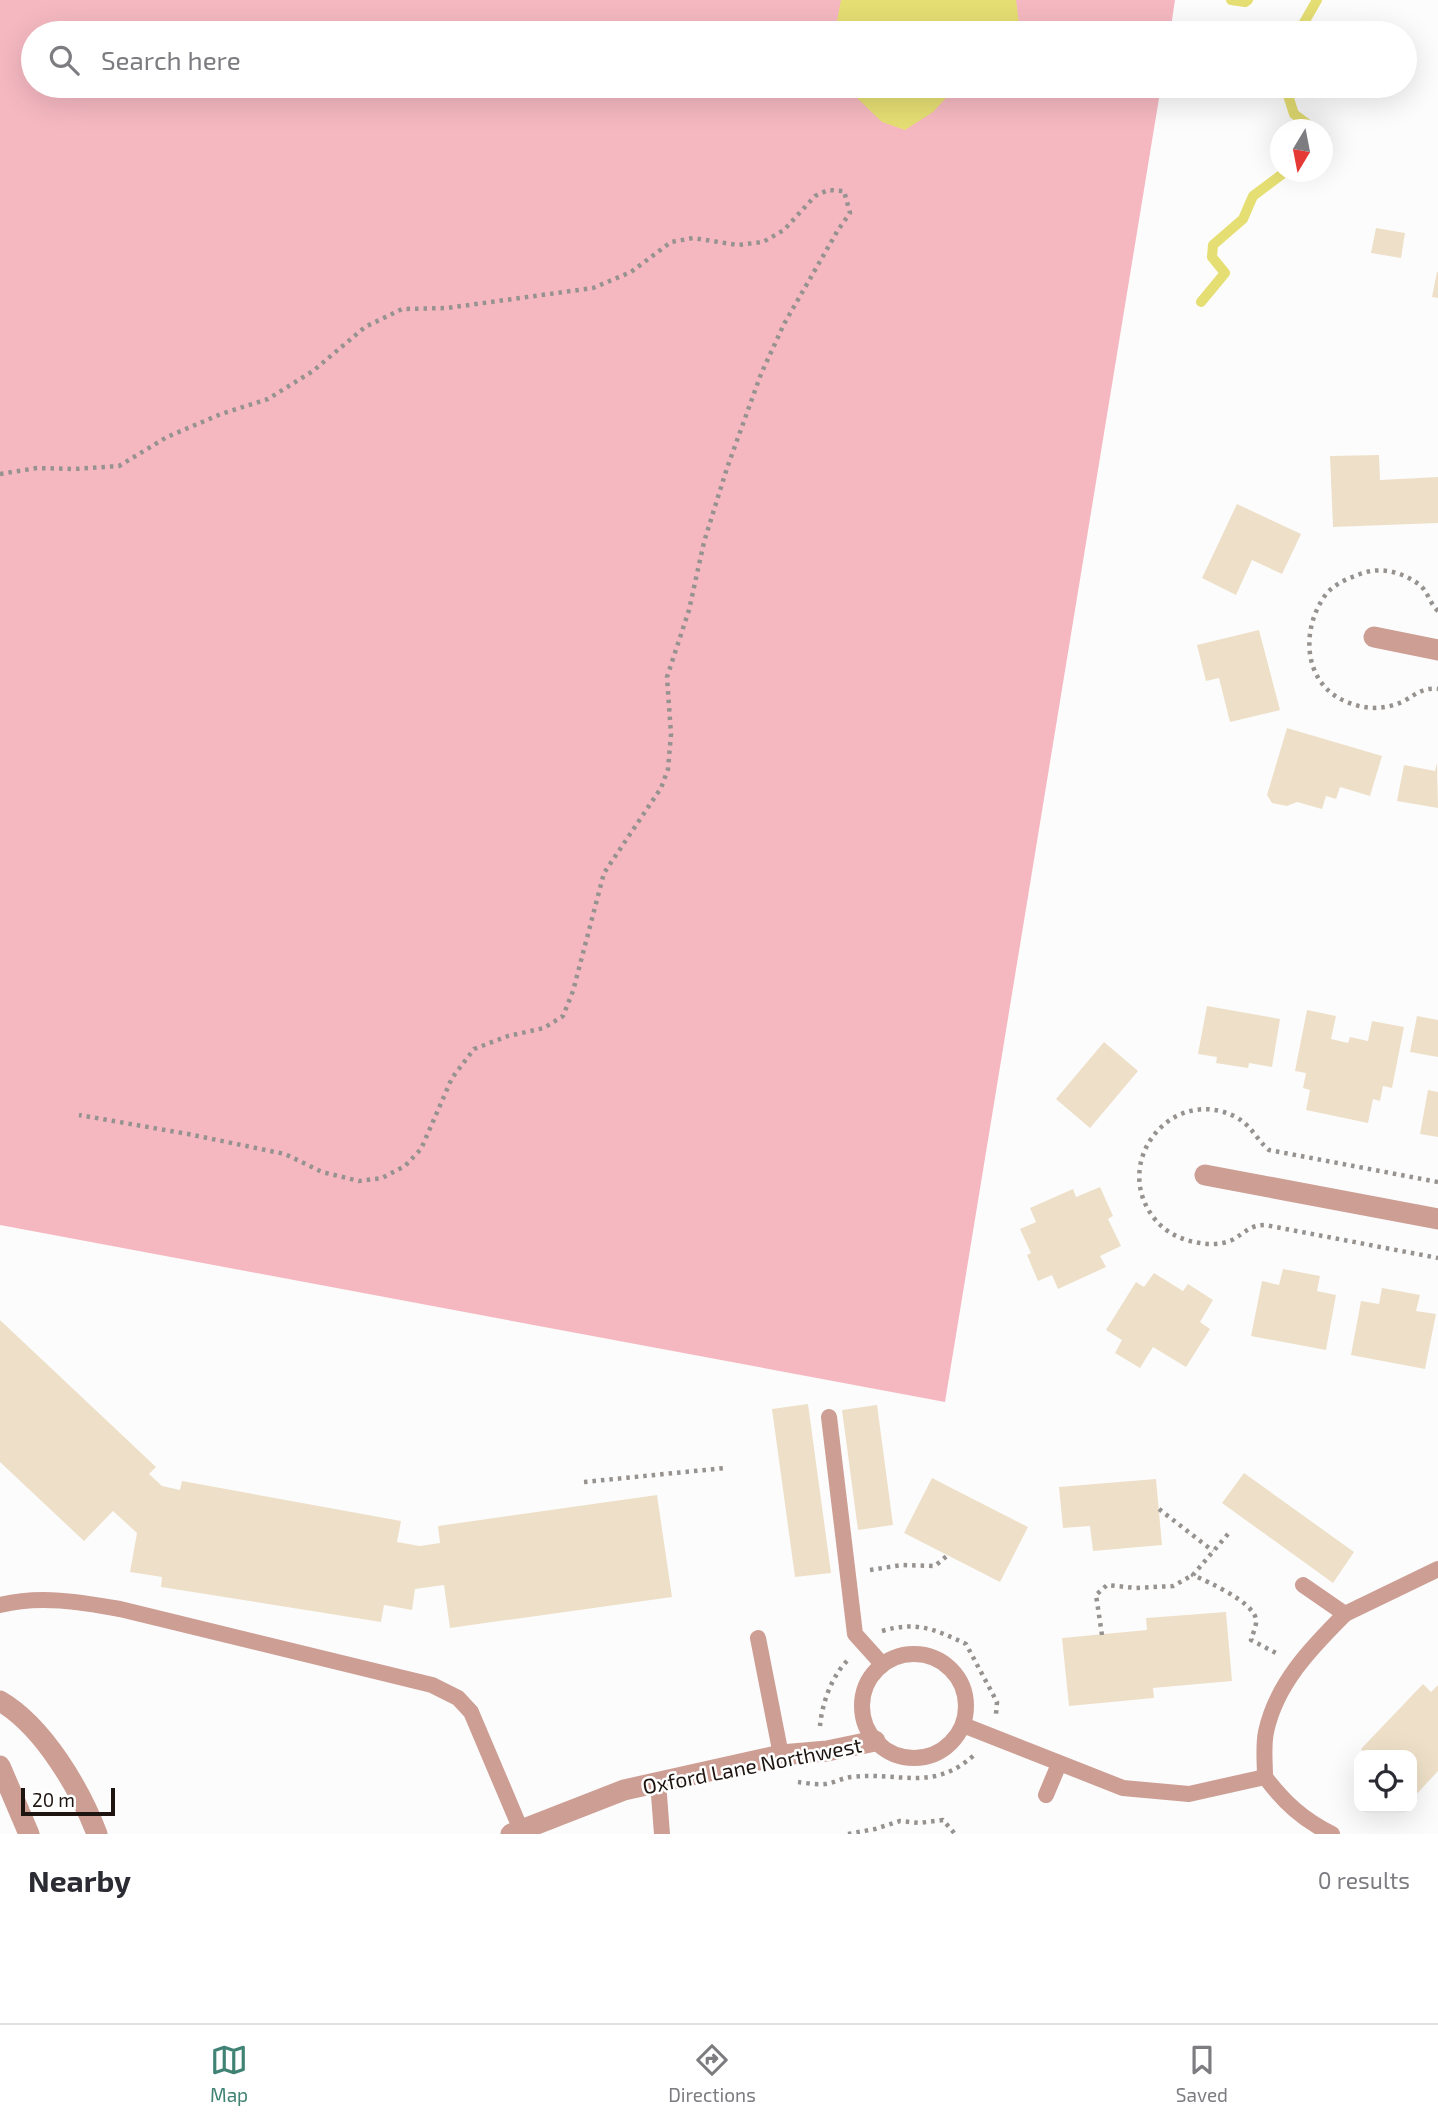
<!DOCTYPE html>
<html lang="en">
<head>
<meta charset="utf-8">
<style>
	body { margin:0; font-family:"Exo 2",sans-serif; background:#f7f7f7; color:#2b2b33 }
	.controls { position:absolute; right:21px; bottom:21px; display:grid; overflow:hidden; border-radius:14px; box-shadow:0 7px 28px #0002 }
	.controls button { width:63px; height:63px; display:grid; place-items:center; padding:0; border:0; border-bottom:2px solid #e1e1e2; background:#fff; color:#2b2b33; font:35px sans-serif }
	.compass { position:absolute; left:1270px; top:119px; width:63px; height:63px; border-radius:50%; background:#fff; box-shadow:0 7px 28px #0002; rotate:190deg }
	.scale { position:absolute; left:21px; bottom:18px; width:94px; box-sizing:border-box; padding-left:7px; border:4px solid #1e1510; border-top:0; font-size:19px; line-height:24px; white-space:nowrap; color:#1e1510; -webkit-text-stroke:5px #fff; paint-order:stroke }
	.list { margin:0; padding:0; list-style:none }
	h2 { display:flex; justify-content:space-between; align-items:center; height:91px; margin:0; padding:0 28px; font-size:30px }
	h2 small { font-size:23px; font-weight:400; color:#7c7c81 }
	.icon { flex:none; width:38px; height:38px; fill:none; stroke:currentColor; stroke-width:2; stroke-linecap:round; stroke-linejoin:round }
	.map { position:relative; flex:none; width:1438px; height:1834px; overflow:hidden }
	.search { position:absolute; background:#fff; box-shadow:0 7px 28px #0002; left:21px; right:21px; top:21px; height:77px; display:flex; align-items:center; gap:18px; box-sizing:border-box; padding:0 24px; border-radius:38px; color:#7c7c81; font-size:26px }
	.sheet { height:189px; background:#fff }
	nav { display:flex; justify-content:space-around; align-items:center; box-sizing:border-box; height:98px; border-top:2px solid #e1e1e2; background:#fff; font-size:19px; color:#7c7c81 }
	nav a { display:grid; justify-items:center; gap:4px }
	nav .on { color:#408274 }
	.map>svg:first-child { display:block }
	.green { fill:#f5b8c1 }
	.water { fill:#e5de73 }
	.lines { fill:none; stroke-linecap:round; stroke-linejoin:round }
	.stream { stroke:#e5de73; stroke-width:10 }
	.building { fill:#eee0c8 }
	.path { stroke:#96928f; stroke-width:4.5; stroke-dasharray:3.5 5; stroke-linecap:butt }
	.service { stroke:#cd9e94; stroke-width:16 }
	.minor { stroke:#cd9e94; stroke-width:21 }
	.labels { text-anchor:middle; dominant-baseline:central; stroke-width:5; stroke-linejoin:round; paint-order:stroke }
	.street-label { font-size:21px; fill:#1e1510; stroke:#fff }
</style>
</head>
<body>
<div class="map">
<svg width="1438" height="1834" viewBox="0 0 1438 1834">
	<rect width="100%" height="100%" fill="#fcfcfc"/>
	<polygon class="green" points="0,0 1175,0 1170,33 33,33 33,86 1161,86 945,1402 0,1225"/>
	<g class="water">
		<polygon points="841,0 1016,0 1019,23 1017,33 836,33 836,26"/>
		<polygon points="850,86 968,86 953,90 933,112 905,130 882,122 855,96"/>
	</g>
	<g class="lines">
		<g class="stream">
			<polyline points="1231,0 1245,2 1248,0"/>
			<polyline points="1298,33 1317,0"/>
			<polyline points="1285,86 1294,114 1306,123 1307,130"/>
			<polyline points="1201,302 1225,273 1212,257 1213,245 1243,219 1253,196 1285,172"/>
		</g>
	</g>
	<g class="building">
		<polygon points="1376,228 1405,233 1401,258 1371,253"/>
		<polygon points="1437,272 1438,272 1438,298 1432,297"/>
		<polygon points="1379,455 1380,480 1438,477 1438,523 1333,527 1330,456"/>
		<polygon points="1237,504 1301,534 1282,574 1252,560 1236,595 1202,578"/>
		<polygon points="1259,630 1280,710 1230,722 1219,678 1206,681 1197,645"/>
		<polygon points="1287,728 1382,756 1370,796 1340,787 1336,799 1326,796 1322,809 1297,802 1287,806 1272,803 1267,795"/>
		<polygon points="1437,763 1438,808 1397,801 1404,765 1435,771"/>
		<polygon points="1207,1006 1280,1019 1272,1067 1249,1063 1248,1068 1216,1063 1217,1057 1198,1054"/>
		<polygon points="1307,1010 1336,1016 1331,1039 1348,1043 1350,1037 1368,1041 1372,1021 1404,1027 1392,1088 1383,1086 1380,1101 1373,1099 1368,1123 1306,1110 1310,1090 1303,1088 1306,1073 1295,1071"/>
		<polygon points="1417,1016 1438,1020 1438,1057 1410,1052"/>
		<polygon points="1104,1042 1138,1071 1090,1128 1056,1099"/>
		<polygon points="1428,1090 1438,1092 1438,1137 1420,1134"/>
		<polygon points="1100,1187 1113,1216 1108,1219 1121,1246 1100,1256 1106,1267 1058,1289 1052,1275 1038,1281 1027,1255 1031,1253 1020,1229 1036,1222 1030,1208 1073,1189 1076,1197"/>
		<polygon points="1283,1269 1320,1276 1317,1291 1336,1295 1326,1350 1251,1336 1262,1281 1279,1285"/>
		<polygon points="1154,1273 1183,1291 1188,1284 1213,1300 1200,1322 1210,1329 1186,1367 1153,1347 1140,1368 1115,1353 1122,1340 1106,1330 1136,1282 1144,1287"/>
		<polygon points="1382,1288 1420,1295 1416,1311 1436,1314 1425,1369 1351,1355 1361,1301 1379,1304"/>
		<polygon points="0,1320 156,1467 149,1474 162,1486 180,1490 182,1481 401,1521 397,1542 420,1546 440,1543 438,1526 657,1495 672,1597 450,1628 444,1585 415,1589 412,1610 384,1605 381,1622 161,1587 162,1577 130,1572 137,1533 113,1511 84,1541 0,1462"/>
		<polygon points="808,1404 831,1573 795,1577 772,1409"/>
		<polygon points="877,1405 893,1525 858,1530 842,1410"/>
		<polygon points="1244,1473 1354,1552 1333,1583 1222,1503"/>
		<polygon points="932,1478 1028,1527 1000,1582 904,1533"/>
		<polygon points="1156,1479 1162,1545 1093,1551 1090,1526 1063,1528 1059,1487"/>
		<polygon points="1226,1612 1232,1681 1153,1688 1154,1698 1069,1706 1062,1638 1147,1630 1146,1618"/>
		<polygon points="1423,1684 1431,1692 1438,1685 1438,1771 1412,1799 1412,1755 1367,1755 1361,1749"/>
	</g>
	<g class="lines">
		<g class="path">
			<polyline points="0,474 37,468 74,469 119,466 167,437 221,414 268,399 313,371 365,327 402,309 447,308 593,288 631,272 671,242 693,238 738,245 763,242 784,230 815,196 828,190 844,191 850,213 838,230 784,324 761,374 727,468 704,542 689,610 667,677 671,734 668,769 661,788 604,873 573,991 563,1016 544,1028 508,1036 474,1049 452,1078 421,1149 405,1166 382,1178 359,1181 322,1172 285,1154 188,1134 79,1115"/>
			<path d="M 1438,611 C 1430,604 1428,592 1420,585 C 1402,572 1381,566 1360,574 C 1346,579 1332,585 1324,597 C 1300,632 1304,685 1347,702 C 1366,710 1385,710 1404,701 C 1416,694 1424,687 1438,689"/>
			<path d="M 1438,1182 L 1269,1150 C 1256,1139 1252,1126 1236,1117 C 1174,1085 1113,1158 1151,1214 C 1161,1229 1177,1239 1195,1242 C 1207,1245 1221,1245 1232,1240 C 1244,1234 1249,1225 1265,1225 L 1438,1258"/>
			<polyline points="584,1482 725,1468"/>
			<polyline points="1159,1509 1213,1551"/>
			<path d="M 1228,1534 L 1193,1575 C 1208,1582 1252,1601 1256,1619 C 1257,1625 1253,1633 1251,1640 L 1278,1654"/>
			<polyline points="870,1570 902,1565 935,1566 948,1555"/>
			<path d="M 882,1631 C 916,1621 935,1629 966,1644 L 997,1702 L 996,1714"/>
			<polyline points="1102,1635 1096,1595 1107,1585 1136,1588 1173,1586 1193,1575"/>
			<path d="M 820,1726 C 822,1703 832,1675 849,1659"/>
			<path d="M 798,1782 C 806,1783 816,1785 825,1784 C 834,1783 842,1778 851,1777 C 897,1771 933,1793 974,1755"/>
			<polyline points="848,1834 875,1829 900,1821 919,1823 943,1820 955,1834"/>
		</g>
		<g class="service">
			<polyline points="829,1417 855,1634 882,1664"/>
			<path d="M 0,1605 C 40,1595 80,1602 120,1609 L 432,1685 L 458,1698 L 471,1712 L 521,1830"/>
			<polyline points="1345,1614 1438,1569"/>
			<polyline points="758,1638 781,1755"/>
			<circle cx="914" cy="1706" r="52"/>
			<path d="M 963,1725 L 1123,1788 L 1189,1794 L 1265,1777 C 1284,1802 1303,1820 1332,1834"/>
			<path d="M 1265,1777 C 1265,1763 1263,1746 1266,1732 C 1276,1684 1311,1648 1345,1614 L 1303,1585"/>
			<polyline points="658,1782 662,1834"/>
			<polyline points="1046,1795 1059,1764"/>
		</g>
		<g class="minor">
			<polyline points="1374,637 1438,650"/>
			<polyline points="1205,1175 1438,1219"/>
			<path d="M 0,1701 C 43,1726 80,1789 97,1834"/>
			<polyline points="0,1766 29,1834"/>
			<polyline points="511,1834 624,1790 781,1755 827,1751 875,1741"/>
		</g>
	</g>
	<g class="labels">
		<g class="street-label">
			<text transform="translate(752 1765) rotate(-11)">Oxford Lane Northwest</text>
		</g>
	</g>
</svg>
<div class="controls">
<button><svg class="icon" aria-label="locate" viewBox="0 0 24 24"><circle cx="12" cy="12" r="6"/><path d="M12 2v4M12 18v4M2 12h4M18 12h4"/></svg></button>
</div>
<svg class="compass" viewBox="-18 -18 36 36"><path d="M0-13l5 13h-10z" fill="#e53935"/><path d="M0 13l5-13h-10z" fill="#7c7c81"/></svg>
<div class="scale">20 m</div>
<div class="search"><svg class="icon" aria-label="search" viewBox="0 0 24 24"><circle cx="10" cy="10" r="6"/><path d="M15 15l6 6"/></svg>Search here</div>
</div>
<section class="sheet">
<h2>Nearby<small>0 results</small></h2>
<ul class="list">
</ul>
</section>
<nav>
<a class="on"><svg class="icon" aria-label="map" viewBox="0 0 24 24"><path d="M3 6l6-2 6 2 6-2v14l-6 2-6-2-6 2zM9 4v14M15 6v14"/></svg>Map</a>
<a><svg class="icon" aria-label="directions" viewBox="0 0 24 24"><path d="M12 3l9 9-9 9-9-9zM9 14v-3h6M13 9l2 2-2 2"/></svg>Directions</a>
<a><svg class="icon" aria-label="saved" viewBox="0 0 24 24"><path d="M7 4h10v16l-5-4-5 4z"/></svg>Saved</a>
</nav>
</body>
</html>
